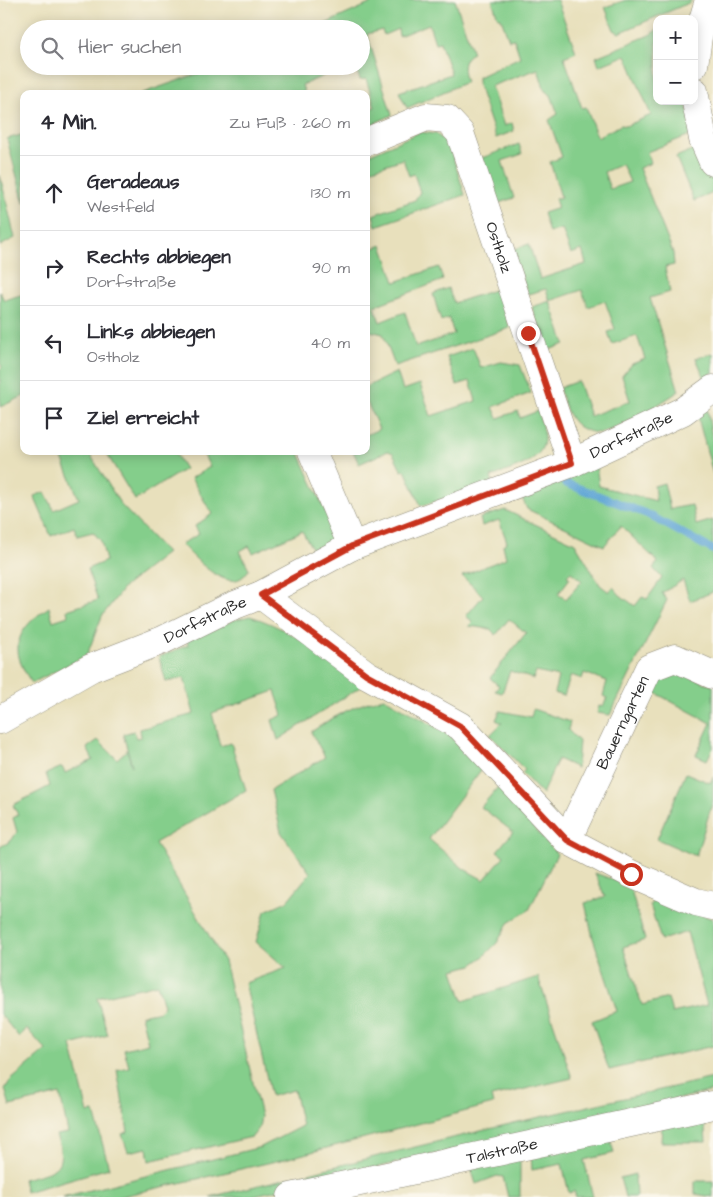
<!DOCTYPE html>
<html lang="de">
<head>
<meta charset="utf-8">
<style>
	body { margin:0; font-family:"Architects Daughter",sans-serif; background:#f7f7f7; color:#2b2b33 }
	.controls { position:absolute; right:15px; top:15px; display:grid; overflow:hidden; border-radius:10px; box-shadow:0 2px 12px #0003 }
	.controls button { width:45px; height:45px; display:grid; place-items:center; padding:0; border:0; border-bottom:1px solid #e1e1e2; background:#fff; color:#2b2b33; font:25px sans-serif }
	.stop { position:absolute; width:15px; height:15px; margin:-11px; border:4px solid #c8321e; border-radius:50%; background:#fff }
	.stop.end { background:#c8321e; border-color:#fff; box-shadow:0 1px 5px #0008 }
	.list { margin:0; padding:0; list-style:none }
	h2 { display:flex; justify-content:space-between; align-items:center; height:65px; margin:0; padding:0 20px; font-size:21px }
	h2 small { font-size:16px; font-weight:400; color:#7c7c81 }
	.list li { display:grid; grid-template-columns:32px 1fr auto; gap:15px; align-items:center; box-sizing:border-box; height:75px; padding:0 20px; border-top:1px solid #e1e1e2 }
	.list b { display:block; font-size:19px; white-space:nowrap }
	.list p { margin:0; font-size:16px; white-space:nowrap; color:#7c7c81 }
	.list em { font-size:16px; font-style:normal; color:#7c7c81 }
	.icon { flex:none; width:28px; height:28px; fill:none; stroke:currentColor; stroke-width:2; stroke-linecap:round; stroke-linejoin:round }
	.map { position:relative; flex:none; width:713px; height:1197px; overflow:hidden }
	.search { position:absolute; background:#fff; box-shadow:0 2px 12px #0003; left:20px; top:20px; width:350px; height:55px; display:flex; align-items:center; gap:12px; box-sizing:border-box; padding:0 18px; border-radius:28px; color:#7c7c81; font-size:19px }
	.panel { position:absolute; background:#fff; box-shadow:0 2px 12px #0003; left:20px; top:90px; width:350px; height:365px; border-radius:10px }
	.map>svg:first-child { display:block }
	.green { fill:#84ce8b; stroke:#587c5b; fill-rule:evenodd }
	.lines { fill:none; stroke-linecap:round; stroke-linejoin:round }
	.stream { stroke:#5ea6d5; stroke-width:8 }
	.minor-casing { stroke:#8a8674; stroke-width:29 }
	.minor { stroke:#fff; stroke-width:28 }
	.route { stroke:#c8321e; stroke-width:6 }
	.labels { text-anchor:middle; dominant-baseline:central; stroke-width:5; stroke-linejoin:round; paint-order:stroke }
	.street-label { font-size:16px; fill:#2b2b2b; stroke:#fbf7ec }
</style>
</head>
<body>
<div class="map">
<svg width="713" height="1197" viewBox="0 0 713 1197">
	<rect width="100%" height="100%" fill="#fbf7ec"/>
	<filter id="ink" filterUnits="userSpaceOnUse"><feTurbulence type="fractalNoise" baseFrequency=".02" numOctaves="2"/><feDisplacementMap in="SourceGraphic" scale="10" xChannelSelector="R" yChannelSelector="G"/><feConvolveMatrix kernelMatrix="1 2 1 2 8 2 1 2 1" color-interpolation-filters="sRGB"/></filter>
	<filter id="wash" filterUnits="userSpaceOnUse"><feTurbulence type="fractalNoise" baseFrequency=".0096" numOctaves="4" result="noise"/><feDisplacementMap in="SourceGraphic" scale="20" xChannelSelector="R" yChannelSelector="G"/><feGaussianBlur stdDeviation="1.12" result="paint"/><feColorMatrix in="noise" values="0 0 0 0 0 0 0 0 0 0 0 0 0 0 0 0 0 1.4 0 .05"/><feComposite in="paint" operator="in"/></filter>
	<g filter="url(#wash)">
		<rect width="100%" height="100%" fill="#e8e0bc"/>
		<g class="green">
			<path d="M 378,0 L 455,0 L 473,53 C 461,58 462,71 466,82 L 407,108 L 399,92 L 451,74 L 440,42 L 435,43 L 429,24 L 399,36 L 398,29 L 384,35 L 382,30 L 367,34 L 392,115 L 366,127 L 366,110 L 375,107 L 366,79 L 360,80 L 357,71 L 353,73 L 350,66 L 361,66 L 361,29 L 314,29 Z"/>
			<path d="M 492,0 L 557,0 L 576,52 L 564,57 L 582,108 L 586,107 L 597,137 L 621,125 L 626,126 L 651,115 L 626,55 L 599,66 L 596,57 L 652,34 L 657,29 L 657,101 L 685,101 L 695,133 L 647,152 L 651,163 L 639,168 L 673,253 L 674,265 L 665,267 L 670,292 L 650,298 L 679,391 C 665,401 614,432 600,433 C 593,433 583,430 578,426 C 567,418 563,400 559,388 L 578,381 L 590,416 L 630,401 L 622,376 L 632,364 L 645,359 L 637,336 L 612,344 L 608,332 L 615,329 L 605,301 L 588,307 L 582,290 L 550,301 L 565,344 L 546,351 L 532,307 L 550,301 L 546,289 L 528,294 L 512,250 L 529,244 L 540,279 L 586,264 L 582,250 L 571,254 L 562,229 L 549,233 L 543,213 L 558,208 L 555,199 L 561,197 L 550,162 L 562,157 L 549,120 L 558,114 L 551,95 L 545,91 L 538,69 L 491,86 L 504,126 L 512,123 L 514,131 L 496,138 L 478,85 L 478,77 L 520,57 L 514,39 L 509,40 L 501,18 L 498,18 ZM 622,164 L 630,182 L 610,189 L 604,172 Z"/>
			<polygon points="626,0 691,0 691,2 619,33 614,30 605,7"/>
			<polygon points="220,66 347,66 302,85 305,94 140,94"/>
			<polygon points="420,132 436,134 449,145 465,195 376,226 373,215 415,200 420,192 414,174 409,176 403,159 366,171 366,156"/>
			<polygon points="24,134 24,203 7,139"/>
			<polygon points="519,144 522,154 502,161 514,198 496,204 479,159"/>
			<polygon points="699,147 713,178 713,193 694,201 676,157"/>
			<polygon points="0,175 15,238 0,246"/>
			<polygon points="382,245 395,282 439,267 443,280 374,306 380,322 405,312 416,347 454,334 449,318 441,321 433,294 448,288 454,303 497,289 510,328 395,366 383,334 366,330 366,251"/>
			<polygon points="0,292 4,300 24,294 24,396 0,407 0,369 2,367 0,363"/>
			<path d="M 473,348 L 481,368 L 501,362 L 520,365 L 531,393 L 493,407 L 498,418 L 518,411 L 520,418 L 538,411 C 540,420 544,429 544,438 C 545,462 508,470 491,477 L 493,484 L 421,506 L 405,470 L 402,471 L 393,453 L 388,451 L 359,464 L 353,451 L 366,451 L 366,435 L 379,429 L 366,400 L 366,387 L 397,372 L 403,390 L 420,384 L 431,416 L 476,401 L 470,381 L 457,385 L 447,357 Z"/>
			<polygon points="713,353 713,373 705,379 696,358"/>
			<polygon points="707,408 713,442 713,474 697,414"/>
			<path d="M 59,451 L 88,451 L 121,505 L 167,553 L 125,586 L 102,616 L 87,655 L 32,683 C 7,648 17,629 49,607 L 53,621 L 68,616 L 67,610 L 98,600 L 87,569 L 106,561 L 101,541 L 93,532 L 77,536 L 74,527 L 51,536 L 34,496 L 45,492 L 54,510 L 79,499 Z"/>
			<polygon points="105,451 174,451 185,469 135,500"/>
			<path d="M 202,451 L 298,451 L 332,526 C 336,543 327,543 313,550 L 302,531 L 253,553 L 249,546 L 240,551 L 249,569 C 232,600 196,559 181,544 L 199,534 L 195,526 L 212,514 L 191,478 L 210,467 Z"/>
			<path d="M 596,465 L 599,486 L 656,501 L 654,486 L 664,483 L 670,509 L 692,505 L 696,525 L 713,520 L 713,592 L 690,601 L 683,580 L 662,593 L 667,600 L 610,715 L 597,713 L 599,706 L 603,707 L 607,698 L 603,696 L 607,681 L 584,673 L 582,679 L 571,675 L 564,696 L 554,693 L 558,677 L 536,672 L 533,679 L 510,671 L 502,693 L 495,691 L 499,686 L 490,678 L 526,633 L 509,619 L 496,635 L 490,629 L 469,626 L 473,622 L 466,616 L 483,596 L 462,576 L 506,558 L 503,545 L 507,542 L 499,520 L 482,526 L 480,518 L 505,510 L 575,543 L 600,585 L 609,592 L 613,587 L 620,595 L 635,606 L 642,597 L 647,599 L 662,578 L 653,568 L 658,562 L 621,526 L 604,546 L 527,509 L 522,498 ZM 571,572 L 582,581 L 566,599 L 558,594 L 570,578 L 567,576 Z"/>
			<path d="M 250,616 C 294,630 328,658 365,684 L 278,740 L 272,720 L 283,715 L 275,691 L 212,713 L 220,746 L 231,743 L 246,790 L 155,843 L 224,961 L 261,1116 L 259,1128 L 252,1137 L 149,1161 L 147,1148 L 128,1152 L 122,1134 L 128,1132 L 117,1070 L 129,1067 L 124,1049 L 148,1043 L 141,1015 L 160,1011 L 164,1005 L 157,984 L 97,998 L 108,1035 L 71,1045 L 88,1113 L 94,1112 L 109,1168 L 26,1192 L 23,1179 C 53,1171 69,1171 56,1135 L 68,1133 L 60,1094 L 10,1106 L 5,1089 L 10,1081 L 46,1050 L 26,1028 L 19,1037 L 0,1014 L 0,847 L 11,841 L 17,832 L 13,818 L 18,815 L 13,805 L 50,786 L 46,774 L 62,767 L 65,773 L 93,760 L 87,748 L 98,740 L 117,759 L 127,750 L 132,766 L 123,734 L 134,731 L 136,738 L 141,737 L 140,729 L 194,714 L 184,678 L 166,682 L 159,657 L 188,645 L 187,640 L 234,620 Z"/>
			<polygon points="675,675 687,675 713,686 713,748 707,760 696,755 711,723 650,690 661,680"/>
			<path d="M 384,698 L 459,740 L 484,766 L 429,839 L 464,869 L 484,880 L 504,856 L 497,851 L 513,832 L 481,807 L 498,787 L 557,854 L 529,910 L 508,923 L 497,943 L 483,957 L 472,965 L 453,970 L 463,1001 L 538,977 L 572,1078 L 491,1097 L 493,1104 L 285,1159 L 118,1197 L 62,1197 L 261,1147 L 302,1126 L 294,1090 L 271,1096 L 245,983 L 286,968 L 256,942 L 265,911 L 287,901 L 310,873 L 281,832 L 271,790 L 325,757 L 311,732 C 335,716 355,704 384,698 Z"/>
			<polygon points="533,709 570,722 568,730 579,741 577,768 558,759 542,794 522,773 525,770 490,735 502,723 496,720 500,711 531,717"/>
			<polygon points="686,773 710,783 713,777 713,801 696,856 657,839"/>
			<polygon points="595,873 630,886 645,940 623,947 642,1005 668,998 672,1013 707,1005 687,932 661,940 650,905 656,897 713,919 713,1046 609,1070 592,1021 617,1011 593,938 585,903 605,897"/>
			<polygon points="713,1078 713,1091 246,1197 210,1197 518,1122"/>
			<polygon points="704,1116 706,1142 661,1142 662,1126"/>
			<polygon points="610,1137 614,1153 584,1160 593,1197 576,1197 574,1191 569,1193 562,1164 532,1170 531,1154"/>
			<polygon points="520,1157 520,1197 508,1197 503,1177 497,1176 476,1184 471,1168"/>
			<polygon points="635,1174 636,1197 625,1197 620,1178"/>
			<polygon points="695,1181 713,1181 713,1197 695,1194"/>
		</g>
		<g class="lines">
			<polyline class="stream" points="565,483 647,514 713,550"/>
		</g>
	</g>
	<g filter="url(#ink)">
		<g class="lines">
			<defs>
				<g id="minor">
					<polyline points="694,65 698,37 709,0"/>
					<polyline points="694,91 703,139 713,162"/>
					<path id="s1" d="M 366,142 L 426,117 L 447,119 L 460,133 L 572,463"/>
					<polyline points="312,451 352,546"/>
					<polyline points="261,595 366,674 460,726 567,840 631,874 696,902 713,906"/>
					<path id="s2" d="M 0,720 L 91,668 L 163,640 L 230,607 L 261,595 L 352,546 L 572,463 L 683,411 L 713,389"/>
					<path id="s3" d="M 567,840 L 649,668 L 675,658 L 713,675"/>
					<path id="s4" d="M 291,1197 L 713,1105"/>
				</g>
			</defs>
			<use href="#minor" class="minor-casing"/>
			<use href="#minor" class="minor"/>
		</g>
	</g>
	<g class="lines" filter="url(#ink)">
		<polyline class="route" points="528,333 572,463 352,546 261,595 366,674 460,726 567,840 631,874"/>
	</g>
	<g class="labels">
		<g class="street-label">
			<text stroke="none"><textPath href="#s1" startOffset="226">Ostholz</textPath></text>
			<text stroke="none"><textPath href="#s2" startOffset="694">Dorfstraße</textPath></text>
			<text stroke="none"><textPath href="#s2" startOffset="229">Dorfstraße</textPath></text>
			<text stroke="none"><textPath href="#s3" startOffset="130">Bauerngarten</textPath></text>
			<text stroke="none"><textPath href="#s4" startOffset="216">Talstraße</textPath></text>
		</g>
	</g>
</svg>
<div class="controls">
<button>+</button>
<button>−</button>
</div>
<div class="stop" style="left:631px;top:874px"></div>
<div class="stop end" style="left:528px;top:333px"></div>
<div class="search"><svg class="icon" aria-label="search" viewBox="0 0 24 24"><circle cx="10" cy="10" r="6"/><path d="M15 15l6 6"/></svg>Hier suchen</div>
<section class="panel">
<h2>4 Min.<small>Zu Fuß · 260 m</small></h2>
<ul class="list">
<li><svg class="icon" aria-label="ahead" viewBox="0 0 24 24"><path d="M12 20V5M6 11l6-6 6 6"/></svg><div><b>Geradeaus</b><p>Westfeld</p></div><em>130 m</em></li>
<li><svg class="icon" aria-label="right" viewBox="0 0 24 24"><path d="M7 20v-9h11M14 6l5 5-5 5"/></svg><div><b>Rechts abbiegen</b><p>Dorfstraße</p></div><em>90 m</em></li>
<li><svg class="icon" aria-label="left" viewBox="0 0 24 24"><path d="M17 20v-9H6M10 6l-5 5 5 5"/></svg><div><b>Links abbiegen</b><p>Ostholz</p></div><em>40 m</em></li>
<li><svg class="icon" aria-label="arrive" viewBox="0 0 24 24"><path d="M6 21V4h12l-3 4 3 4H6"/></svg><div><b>Ziel erreicht</b></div></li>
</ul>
</section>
</div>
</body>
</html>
